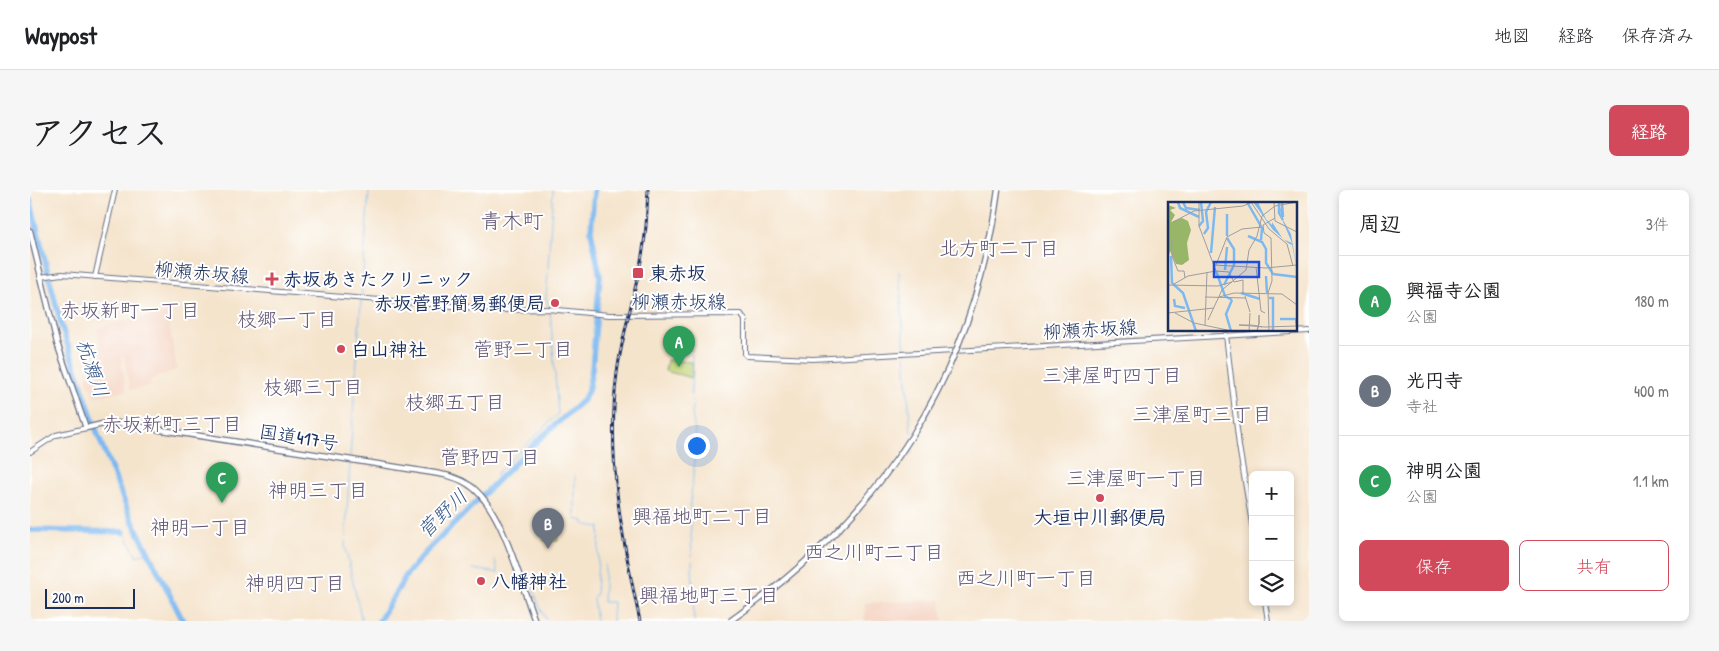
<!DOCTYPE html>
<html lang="ja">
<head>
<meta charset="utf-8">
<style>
	body { margin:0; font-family:"Patrick Hand","Klee One",sans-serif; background:#f6f6f6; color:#202124 }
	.controls { position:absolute; right:15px; bottom:15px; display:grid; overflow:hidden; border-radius:8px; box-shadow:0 2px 8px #0003 }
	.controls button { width:45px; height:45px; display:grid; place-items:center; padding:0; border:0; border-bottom:1px solid #e0e0e0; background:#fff; color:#202124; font:25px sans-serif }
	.scale { position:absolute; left:15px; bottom:12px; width:90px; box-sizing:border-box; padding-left:5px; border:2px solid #1b2f5e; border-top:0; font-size:14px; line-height:18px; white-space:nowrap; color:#1b2f5e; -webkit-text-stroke:4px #fff; paint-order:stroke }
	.you { position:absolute; left:666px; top:255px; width:18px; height:18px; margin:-12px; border:4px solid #fff; border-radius:50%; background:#1a73e8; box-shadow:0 0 0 8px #1a73e833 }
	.badge { display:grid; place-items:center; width:32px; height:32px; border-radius:50%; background:#d1495b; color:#fff; font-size:16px; font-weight:700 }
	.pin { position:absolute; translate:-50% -41px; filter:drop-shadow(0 1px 2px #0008) }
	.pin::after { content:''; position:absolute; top:26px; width:18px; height:15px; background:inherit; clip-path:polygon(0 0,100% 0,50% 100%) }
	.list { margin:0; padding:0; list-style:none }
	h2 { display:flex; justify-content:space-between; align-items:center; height:65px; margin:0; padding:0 20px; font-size:21px }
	h2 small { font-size:16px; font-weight:400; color:#757577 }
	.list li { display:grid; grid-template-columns:32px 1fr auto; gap:15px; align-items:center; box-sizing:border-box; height:90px; padding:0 20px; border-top:1px solid #e0e0e0 }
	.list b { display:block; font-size:19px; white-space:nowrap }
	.list p { margin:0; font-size:16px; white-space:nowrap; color:#757577 }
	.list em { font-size:16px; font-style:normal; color:#757577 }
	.actions { display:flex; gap:10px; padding:15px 20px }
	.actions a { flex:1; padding:11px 0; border:1px solid #d1495b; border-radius:8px; text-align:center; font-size:18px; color:#d1495b }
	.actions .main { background:#d1495b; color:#fff }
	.icon { flex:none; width:28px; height:28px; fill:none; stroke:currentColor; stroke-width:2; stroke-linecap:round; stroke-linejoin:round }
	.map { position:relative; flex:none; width:1279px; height:431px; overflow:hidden; border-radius:8px }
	header { display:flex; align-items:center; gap:30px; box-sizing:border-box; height:70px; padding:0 25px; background:#fff; border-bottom:1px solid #e0e0e0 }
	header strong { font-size:24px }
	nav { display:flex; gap:28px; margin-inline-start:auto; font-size:18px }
	.intro { display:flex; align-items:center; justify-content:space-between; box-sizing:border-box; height:120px; padding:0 30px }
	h1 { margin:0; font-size:35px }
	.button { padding:12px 22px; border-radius:8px; background:#d1495b; color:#fff; font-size:18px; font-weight:700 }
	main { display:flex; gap:30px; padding:0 30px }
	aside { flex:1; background:#fff; border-radius:8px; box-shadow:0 2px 8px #0003 }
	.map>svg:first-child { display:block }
	.built { fill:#f4d3c0 }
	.green { fill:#c1d477; stroke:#6e826a }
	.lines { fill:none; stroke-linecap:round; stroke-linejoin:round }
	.stream { stroke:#7db9f0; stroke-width:1 }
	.river { stroke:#7db9f0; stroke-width:5.5 }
	.major-casing { stroke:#676e84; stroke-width:6 }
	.highway-casing { stroke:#676e84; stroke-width:7 }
	.major { stroke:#fff; stroke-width:4 }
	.highway { stroke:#fff; stroke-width:4.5 }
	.rail-casing { stroke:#1b2f5e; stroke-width:3 }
	.rail { stroke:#fff; stroke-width:1; stroke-dasharray:4; stroke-linecap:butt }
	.highway-bridge-casing { stroke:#676e84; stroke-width:7; stroke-linecap:butt }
	.highway-bridge { stroke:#fff; stroke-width:4.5 }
	.poi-dot { fill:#d1495b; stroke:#fff; stroke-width:2 }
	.labels { text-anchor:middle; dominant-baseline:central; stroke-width:4; stroke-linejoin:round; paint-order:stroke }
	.street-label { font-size:19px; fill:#1b2f5e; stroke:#fff }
	.poi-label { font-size:19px; font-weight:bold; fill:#1b2f5e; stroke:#fff; text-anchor:start }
	.neighbourhood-label { font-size:20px; fill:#635774; stroke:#fff }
	.water-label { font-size:20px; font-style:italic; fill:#38588a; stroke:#fff }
	.quarter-label { font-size:21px; fill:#635774; stroke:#fff }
	.inset-river { fill:none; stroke:#7db9f0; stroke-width:2.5 }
	.inset-road { fill:none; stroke:#9e9ca0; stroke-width:1 }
	.view { fill:#1d4ed8; fill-opacity:0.15; stroke:#1d4ed8; stroke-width:2.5 }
	.inset-edge { fill:none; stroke:#1b2f5e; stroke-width:2.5 }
</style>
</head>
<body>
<header>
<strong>Waypost</strong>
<nav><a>地図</a><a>経路</a><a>保存済み</a></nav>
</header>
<div class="intro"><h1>アクセス</h1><a class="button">経路</a></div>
<main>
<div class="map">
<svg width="1279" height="431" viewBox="0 0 1279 431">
	<rect width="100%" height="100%" fill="#fff"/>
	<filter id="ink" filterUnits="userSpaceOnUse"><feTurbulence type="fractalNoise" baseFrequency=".02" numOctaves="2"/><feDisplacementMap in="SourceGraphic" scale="10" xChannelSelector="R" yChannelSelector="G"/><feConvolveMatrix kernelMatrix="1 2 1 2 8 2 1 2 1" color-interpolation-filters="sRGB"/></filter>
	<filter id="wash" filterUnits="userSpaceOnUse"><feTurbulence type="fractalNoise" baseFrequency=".0096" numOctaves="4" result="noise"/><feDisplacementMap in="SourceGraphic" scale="20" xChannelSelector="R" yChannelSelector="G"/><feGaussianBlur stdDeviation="1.12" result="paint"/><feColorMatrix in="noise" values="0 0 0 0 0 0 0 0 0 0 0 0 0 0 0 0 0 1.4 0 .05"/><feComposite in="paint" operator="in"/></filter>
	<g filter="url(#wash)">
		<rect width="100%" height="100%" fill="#f5e4cc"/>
		<g class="built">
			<polygon points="137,123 147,179 120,190 121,196 100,200 94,167 91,167 96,201 64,207 56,185 74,180 67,139 79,134"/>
			<polygon points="911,410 913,431 835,431 835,413"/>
		</g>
		<g class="green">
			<polygon points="637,170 663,172 662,188 635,181"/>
			<polygon points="524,331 528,351 514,351 510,333"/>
		</g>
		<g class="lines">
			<g class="stream">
				<polyline points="518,78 523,0"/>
				<polyline points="869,82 881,243"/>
				<polyline points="518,83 516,108 519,117"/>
				<polyline points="638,158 663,160"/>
				<polyline points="661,205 662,164"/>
				<polyline points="662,210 662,212"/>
				<path d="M 662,216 C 661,232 669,248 666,264"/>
				<polyline points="881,250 882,264"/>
				<polyline points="320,267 339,0"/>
				<polyline points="320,271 315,357 332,431"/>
				<polyline points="469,289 465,285 528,224 520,120"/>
				<polyline points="545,327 545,286"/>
				<polyline points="545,329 554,331 554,334"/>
				<polyline points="556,335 570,337 566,403 563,409 566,431"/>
				<polyline points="94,342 107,366 117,362"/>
				<polyline points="662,366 660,315 665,269"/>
				<polyline points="662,371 664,431"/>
				<polyline points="575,375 573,412 583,412 582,431"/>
				<polyline points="443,379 468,383 465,370"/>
				<polyline points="500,385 508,413 516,429"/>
			</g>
			<g class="river">
				<polyline points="0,10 31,135 68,245 100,326 153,431"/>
				<polyline points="0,340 94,342"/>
				<polyline points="349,431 377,384 394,364 507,251 541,221 553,210 558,201 562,179 570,86 561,41 564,0"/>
			</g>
		</g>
	</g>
	<g filter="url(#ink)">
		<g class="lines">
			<defs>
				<g id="major">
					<polyline points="10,87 32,84 472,120 518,119 579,125 711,124 715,130 715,164 717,166 783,169 1279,141"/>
					<polyline points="65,87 85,0"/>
					<polyline points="1196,145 1209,256 1223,340"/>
					<polyline points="0,262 26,245 56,238"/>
					<polyline points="1235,412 1238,431"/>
				</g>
				<path id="highway" d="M 0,41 L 27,153 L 56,238 L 81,232 L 385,280 C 402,283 421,284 436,293 C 472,313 490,393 505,431"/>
			</defs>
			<use href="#major" class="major-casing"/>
			<use href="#highway" class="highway-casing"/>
			<use href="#major" class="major"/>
			<use href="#highway" class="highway"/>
			<defs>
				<path id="rail" d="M 610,431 C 592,349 576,268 587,183 C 593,136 610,92 615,45 C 617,31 617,15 618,0"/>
			</defs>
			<use href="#rail" class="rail-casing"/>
			<use href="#rail" class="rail"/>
			<defs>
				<path id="highway-bridge" d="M 700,431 C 854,324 943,187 968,0"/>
			</defs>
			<use href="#highway-bridge" class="highway-bridge-casing"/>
			<use href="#highway-bridge" class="highway-bridge"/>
		</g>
	</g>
	<g class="poi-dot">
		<rect x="602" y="77" width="12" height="12" rx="2.5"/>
		<path d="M239.5 81.5h5v5h5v5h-5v5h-5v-5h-5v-5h5z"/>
		<circle cx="525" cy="113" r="5"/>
		<circle cx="311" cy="159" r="5"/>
		<circle cx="1070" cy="308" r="5"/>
		<circle cx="451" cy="391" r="5"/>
	</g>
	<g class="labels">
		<g class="street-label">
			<text transform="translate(172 82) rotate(5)">柳瀬赤坂線</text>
			<text x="649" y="111">柳瀬赤坂線</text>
			<text transform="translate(1060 139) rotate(-3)">柳瀬赤坂線</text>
			<text transform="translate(269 247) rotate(9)">国道417号</text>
		</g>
		<g class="poi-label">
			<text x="619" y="83">東赤坂</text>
			<text x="253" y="89">赤坂あきたクリニック</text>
			<text x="515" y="113" text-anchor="end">赤坂菅野簡易郵便局</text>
			<text x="321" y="159">白山神社</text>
			<text x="1070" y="327" text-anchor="middle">大垣中川郵便局</text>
			<text x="461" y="391">八幡神社</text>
		</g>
		<g class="neighbourhood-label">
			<text x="969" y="57">北方町二丁目</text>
			<text x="100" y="119">赤坂新町一丁目</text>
			<text x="257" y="128">枝郷一丁目</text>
			<text x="493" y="158">菅野二丁目</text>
			<text x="1082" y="184">三津屋町四丁目</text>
			<text x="283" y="196">枝郷三丁目</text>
			<text x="425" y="211">枝郷五丁目</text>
			<text x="1172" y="223">三津屋町三丁目</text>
			<text x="142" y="233">赤坂新町三丁目</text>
			<text x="460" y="266">菅野四丁目</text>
			<text x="1106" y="287">三津屋町一丁目</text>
			<text x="288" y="299">神明三丁目</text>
			<text x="672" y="325">興福地町二丁目</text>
			<text x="170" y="336">神明一丁目</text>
			<text x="844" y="361">西之川町二丁目</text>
			<text x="996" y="387">西之川町一丁目</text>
			<text x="265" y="392">神明四丁目</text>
			<text x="679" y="404">興福地町三丁目</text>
		</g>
		<g class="water-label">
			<text transform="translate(63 178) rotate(71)">杭瀬川</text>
			<text transform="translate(412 323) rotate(-44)">菅野川</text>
		</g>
		<g class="quarter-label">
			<text x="482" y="30">青木町</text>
		</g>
	</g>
	<g transform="translate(1138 12)">
		<rect width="129" height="129" fill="#f5e4cc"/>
		<path d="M 0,3 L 8,6 L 2,8 L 7,13 L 3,20 L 14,16 L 20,19 L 23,28 L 19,41 L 21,58 L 14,63 L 8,62 L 2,49 L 0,56 Z" fill="#98b668"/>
		<path d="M 85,0 L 90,0 L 98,17 L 104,23 L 104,20 L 115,37 L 124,41 L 113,15 L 112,8 L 114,0 L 115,18 L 123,32 L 128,62 L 124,43 L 120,41 L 105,28 Z" fill="#7db9f0"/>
		<path class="inset-river" d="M 10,0 L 12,6 L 31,15M 15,0 L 18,6 L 32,8M 79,0 L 94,26 L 93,38M 111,0 L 111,11 L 115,18M 114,0 L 115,15M 31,24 L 35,19 L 33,0M 36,32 L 40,26 L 38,10 L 43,0M 59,34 L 59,12M 80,34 L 94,40 L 98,47 L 98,61 L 105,72 L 129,75M 43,51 L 47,5M 3,54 L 4,81 L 15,91 L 28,129M 57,68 L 59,45M 48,69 L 57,94 L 64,98M 98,74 L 99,91M 56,83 L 66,63 L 66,47 L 59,36M 73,91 L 92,97M 101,96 L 105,96 L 105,111M 6,97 L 7,104 L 17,106M 105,111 L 105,129M 112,117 L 128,117 L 129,124M 63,129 L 58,112 L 64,98"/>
		<path class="inset-road" d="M 31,0 L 31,24 L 48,69 L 61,70 L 66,80 L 75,78 L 75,91M 83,0 L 101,27 L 119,42 L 125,64M 106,0 L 107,19 L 129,30M 5,20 L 26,9 L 75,4 L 85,0M 4,38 L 4,54 L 10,69 L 16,69 L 17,76M 46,63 L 98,66 L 129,63M 48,63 L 59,35 L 74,27 L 94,25M 88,65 L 93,109 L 97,111M 6,82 L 20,74 L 48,69M 0,83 L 50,84 L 64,80M 100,91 L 104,79 L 103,36 L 96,31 L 95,23 L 107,16M 100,91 L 101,129M 77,94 L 82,110M 37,95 L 78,96M 51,95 L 66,91 L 114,92 L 129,103M 0,111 L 46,106M 7,111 L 26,121 L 64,129M 40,118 L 54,88 L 78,68 L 81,48 L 89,34 L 94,14 L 107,4 L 129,0M 37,123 L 39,70M 94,125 L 90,124 L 83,123 L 71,123 L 97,125 L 129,124M 81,129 L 82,111M 89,129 L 90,126 L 91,121 L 91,113 L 91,122 L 89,128"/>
		<path class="view" d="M 46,60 L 91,60 L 91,75 L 46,75 Z"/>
		<rect width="129" height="129" class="inset-edge"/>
	</g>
</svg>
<div class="controls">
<button>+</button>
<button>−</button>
<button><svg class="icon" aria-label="layers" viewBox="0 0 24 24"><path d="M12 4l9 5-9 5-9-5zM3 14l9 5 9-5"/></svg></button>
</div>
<div class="scale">200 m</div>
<div class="you"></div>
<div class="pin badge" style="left:649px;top:177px;background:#2e9e5b">A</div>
<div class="pin badge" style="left:518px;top:359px;background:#6b7280">B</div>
<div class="pin badge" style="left:192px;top:313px;background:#2e9e5b">C</div>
</div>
<aside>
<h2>周辺<small>3件</small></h2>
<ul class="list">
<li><span class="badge" style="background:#2e9e5b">A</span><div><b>興福寺公園</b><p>公園</p></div><em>180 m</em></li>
<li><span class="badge" style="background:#6b7280">B</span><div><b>光円寺</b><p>寺社</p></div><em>400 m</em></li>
<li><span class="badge" style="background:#2e9e5b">C</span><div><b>神明公園</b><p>公園</p></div><em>1.1 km</em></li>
</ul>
<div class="actions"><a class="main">保存</a><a>共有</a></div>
</aside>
</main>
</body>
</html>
